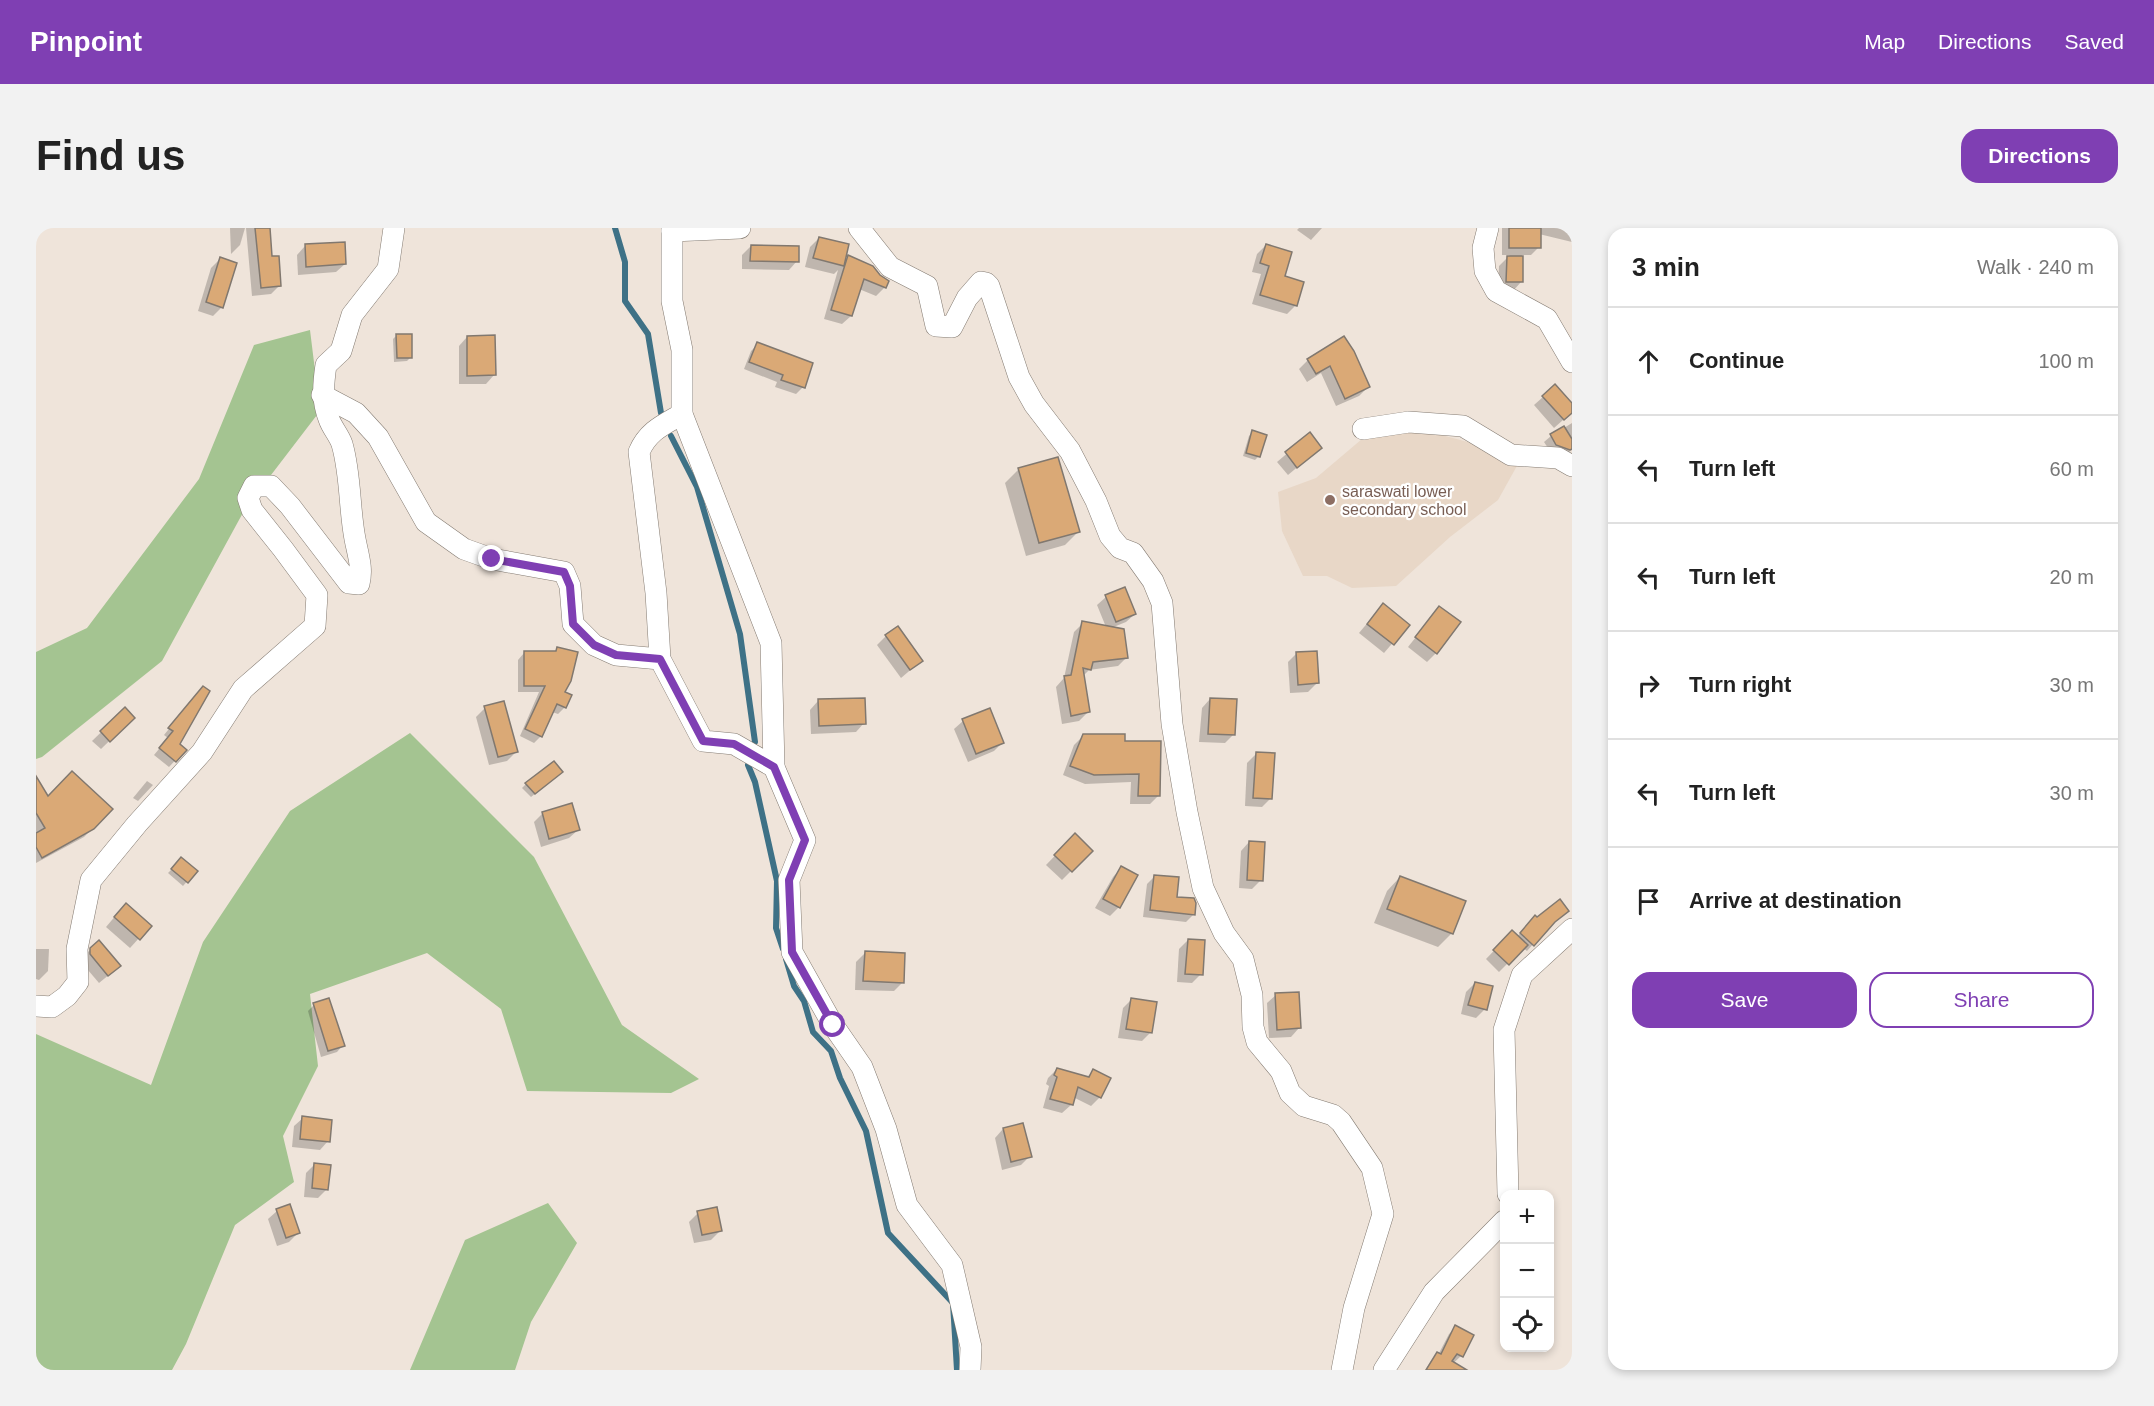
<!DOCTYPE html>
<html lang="en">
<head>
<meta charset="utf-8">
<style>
	body { margin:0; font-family:Arial,sans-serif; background:#f2f2f2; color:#222 }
	.controls { position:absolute; right:18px; bottom:18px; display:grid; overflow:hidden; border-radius:12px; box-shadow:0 3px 9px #0003 }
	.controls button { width:54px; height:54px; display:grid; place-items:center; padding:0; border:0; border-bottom:2px solid #e0e0e0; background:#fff; color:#222; font:30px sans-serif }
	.stop { position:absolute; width:18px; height:18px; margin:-14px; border:4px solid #7f3fb3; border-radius:50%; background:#fff }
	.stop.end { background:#7f3fb3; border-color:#fff; box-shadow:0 2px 6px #0008 }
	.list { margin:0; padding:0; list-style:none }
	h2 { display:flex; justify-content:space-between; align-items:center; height:78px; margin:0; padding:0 24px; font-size:26px }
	h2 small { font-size:20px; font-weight:400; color:#767676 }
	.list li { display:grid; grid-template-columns:39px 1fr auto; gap:18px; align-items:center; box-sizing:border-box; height:108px; padding:0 24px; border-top:2px solid #e0e0e0 }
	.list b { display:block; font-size:22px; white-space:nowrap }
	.list em { font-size:20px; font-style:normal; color:#767676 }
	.actions { display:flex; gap:12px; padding:18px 24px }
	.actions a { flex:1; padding:14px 0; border:2px solid #7f3fb3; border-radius:18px; text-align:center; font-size:21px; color:#7f3fb3 }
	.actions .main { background:#7f3fb3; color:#fff }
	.icon { flex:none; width:33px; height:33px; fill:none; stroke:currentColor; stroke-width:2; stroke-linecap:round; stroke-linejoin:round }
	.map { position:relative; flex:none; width:1536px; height:1142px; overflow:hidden; border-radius:18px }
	header { display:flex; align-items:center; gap:36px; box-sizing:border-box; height:84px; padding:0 30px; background:#7f3fb3; color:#fff }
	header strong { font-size:28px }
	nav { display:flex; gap:33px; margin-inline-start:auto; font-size:21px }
	.intro { display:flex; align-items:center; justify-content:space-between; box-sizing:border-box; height:144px; padding:0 36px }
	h1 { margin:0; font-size:42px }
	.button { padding:15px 27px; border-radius:18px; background:#7f3fb3; color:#fff; font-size:21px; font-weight:700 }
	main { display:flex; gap:36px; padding:0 36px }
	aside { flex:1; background:#fff; border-radius:18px; box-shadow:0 3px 9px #0003 }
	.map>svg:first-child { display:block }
	.built { fill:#e8d7c7 }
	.green { fill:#a4c491 }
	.shadow { fill:#0003 }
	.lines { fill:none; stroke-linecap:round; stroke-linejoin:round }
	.stream { stroke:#3e7186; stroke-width:6 }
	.building { fill:#daa976; stroke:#81786f; stroke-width:1.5 }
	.minor-casing { stroke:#847b72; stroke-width:22 }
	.minor { stroke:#fff; stroke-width:21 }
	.route { stroke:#7f3fb3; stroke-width:8 }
	.education-dot { fill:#8d6e63; stroke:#fff; stroke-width:2 }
	.labels { text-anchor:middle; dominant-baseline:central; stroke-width:4.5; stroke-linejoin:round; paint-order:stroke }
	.education-label { font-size:16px; fill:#785e54; stroke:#fff; text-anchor:start }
</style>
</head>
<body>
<header>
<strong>Pinpoint</strong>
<nav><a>Map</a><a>Directions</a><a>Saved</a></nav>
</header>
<div class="intro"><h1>Find us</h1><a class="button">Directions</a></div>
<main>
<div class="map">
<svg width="1536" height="1142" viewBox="0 0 1536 1142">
	<rect width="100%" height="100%" fill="#efe4da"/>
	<polygon class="built" points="1357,203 1402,206 1458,221 1482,236 1462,272 1414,309 1360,358 1316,360 1291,348 1267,348 1246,303 1242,264 1280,250 1326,211"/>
	<g class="green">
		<polygon points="274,102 284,183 209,281 126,433 6,529 0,531 0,424 51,400 163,251 218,117"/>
		<polygon points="374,505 498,629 586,797 663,851 635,865 491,863 465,781 391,725 274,766 282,838 247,908 258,954 199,997 150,1116 136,1142 0,1142 0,806 115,857 167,714 254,583"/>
		<polygon points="512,975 541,1015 495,1094 479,1142 374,1142 429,1012"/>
	</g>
	<g class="shadow">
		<polygon points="194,0 209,0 204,17 195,26"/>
		<polygon points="210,0 232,0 234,30 244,57 235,66 216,68"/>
		<polygon points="1263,0 1286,0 1275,12 1261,2"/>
		<polygon points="1466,0 1536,0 1536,14 1503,6 1503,19 1495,27 1486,27 1485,54 1477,63 1462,62 1463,38 1474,27 1466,27"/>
		<polygon points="783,10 807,34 812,29 849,59 840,68 823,61 815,88 806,96 788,91 802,42 798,46 769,39 774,19"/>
		<polygon points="1230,17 1260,77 1251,86 1216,76 1225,46 1216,44 1221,26"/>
		<polygon points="269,18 309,36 300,44 262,47 261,27"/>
		<polygon points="715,18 761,33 753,42 706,41 706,27"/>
		<polygon points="184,31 186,79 177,88 162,83 175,40"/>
		<polygon points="361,107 375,129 371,133 358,134 357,111"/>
		<polygon points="431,109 458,147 450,156 423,156 423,118"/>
		<polygon points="1308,110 1332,159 1323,168 1300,178 1285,145 1271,154 1263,141 1272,132"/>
		<polygon points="722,116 767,159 760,166 739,159 741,154 708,141 715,123"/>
		<polygon points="1507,169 1536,178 1536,184 1518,200 1498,177"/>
		<polygon points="1536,195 1536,222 1527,228 1514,223 1508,214 1515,208"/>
		<polygon points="1217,204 1223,228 1219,232 1207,228 1213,208"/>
		<polygon points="1274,206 1284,220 1252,247 1241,234"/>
		<polygon points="983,241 1043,303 1029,317 990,328 969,255"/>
		<polygon points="1089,361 1099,386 1090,394 1075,400 1091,429 1082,438 1053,442 1046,449 1052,484 1043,493 1026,496 1020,459 1028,450 1038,404 1047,395 1070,399 1061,377 1070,369"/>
		<polygon points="1403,380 1400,425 1391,434 1372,419"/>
		<polygon points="1339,386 1372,397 1348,425 1323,405"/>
		<polygon points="850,408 885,433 865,450 841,417"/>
		<polygon points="521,421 527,464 534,467 529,479 522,486 516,484 505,508 498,515 484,508 503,464 482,464 482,432 488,425 518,424"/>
		<polygon points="1261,425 1281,455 1272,464 1254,465 1252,434"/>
		<polygon points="161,466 142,516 149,522 133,539 118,527 132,510 128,507"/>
		<polygon points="1174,471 1198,506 1189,515 1163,514 1166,480"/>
		<polygon points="782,473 828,495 820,504 775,506 774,482"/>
		<polygon points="449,480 480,524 471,533 453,537 440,489"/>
		<polygon points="89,481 97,490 65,521 56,513"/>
		<polygon points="927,493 966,515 958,523 932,534 918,501"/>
		<polygon points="1047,508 1087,514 1123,567 1114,576 1094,576 1095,554 1049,556 1027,547 1038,517"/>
		<polygon points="1220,526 1235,570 1226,579 1209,578 1211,535"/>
		<polygon points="521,548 495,569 486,560 490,556"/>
		<polygon points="111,553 117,557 102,573 97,570"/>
		<polygon points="12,570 57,600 48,609 0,635 0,571"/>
		<polygon points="507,585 542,602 533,610 505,619 498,594"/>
		<polygon points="1039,607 1055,623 1026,652 1010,637"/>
		<polygon points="1213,614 1225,652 1216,661 1203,660 1205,623"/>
		<polygon points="146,631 160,643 147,658 132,645"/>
		<polygon points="1085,640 1100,648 1083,679 1074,688 1059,680 1077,649"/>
		<polygon points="1119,648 1139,671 1158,686 1150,694 1107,689 1111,656"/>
		<polygon points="1364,649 1416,705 1402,719 1338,695 1351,663"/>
		<polygon points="81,686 114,698 94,720 70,699"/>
		<polygon points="1492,696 1513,698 1491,723 1487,720 1463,744 1450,731 1476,704 1481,709"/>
		<polygon points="1152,712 1165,746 1156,755 1141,754 1143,721"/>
		<polygon points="0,721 13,721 12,743 3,752 0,751"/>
		<polygon points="55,721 74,746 63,755 46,735 46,730"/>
		<polygon points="829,725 866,755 858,763 819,762 820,734"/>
		<polygon points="1439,755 1449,781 1440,790 1425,786 1430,764"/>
		<polygon points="1240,767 1263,800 1255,809 1233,810 1231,775"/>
		<polygon points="1096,771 1114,805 1106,813 1082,810 1087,780"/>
		<polygon points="278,777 307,817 301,824 285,829 272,783"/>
		<polygon points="1021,841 1050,850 1057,843 1064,869 1055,878 1037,869 1035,877 1026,885 1007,880 1013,858 1010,856 1012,850"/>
		<polygon points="267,890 292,913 284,922 256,919 258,898"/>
		<polygon points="967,901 994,928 985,937 966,942 959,910"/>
		<polygon points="278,937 291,961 282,970 268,969 270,945"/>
		<polygon points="241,983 262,1005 253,1014 241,1018 232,991"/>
		<polygon points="662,985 684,1003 675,1012 658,1015 653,994"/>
		<polygon points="1420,1099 1436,1108 1425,1128 1410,1142 1389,1142 1395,1133 1402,1127 1413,1106"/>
	</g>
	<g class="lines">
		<g class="stream">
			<polyline points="579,0 589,34 589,73 612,106 625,185"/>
			<polyline points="635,208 661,259 704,406 719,514"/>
			<polyline points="712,537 719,554 741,653 740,700 747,721"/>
			<polyline points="750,731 758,758 768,773 777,804 795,823 804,850 830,903 852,1005 917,1075 921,1142"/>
		</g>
	</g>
	<g class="building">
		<polygon points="219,0 234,0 236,28 243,28 245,58 225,60"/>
		<rect x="1473" y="0" width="32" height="20"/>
		<polygon points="783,9 813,16 808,38 777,30"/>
		<polygon points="309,14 310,36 270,39 269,16"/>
		<polygon points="1230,16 1256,24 1249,48 1268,54 1261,78 1224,67 1233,38 1224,35"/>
		<polygon points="715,17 763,18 763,34 714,33"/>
		<polygon points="812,27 837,38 844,47 853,53 850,60 828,51 816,88 795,82"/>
		<polygon points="1471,28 1487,28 1487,54 1470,54"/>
		<polygon points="184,29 201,35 187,80 170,74"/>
		<polygon points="360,106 376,106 376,130 361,130"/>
		<polygon points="459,107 460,147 431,148 431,108"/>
		<polygon points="1308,108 1318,123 1334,159 1309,171 1294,138 1280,146 1271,131"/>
		<polygon points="721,114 777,135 769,160 745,152 747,147 713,134"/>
		<polygon points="1519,156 1536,175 1536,185 1528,192 1506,168"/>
		<polygon points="1528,198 1536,211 1536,221 1534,222 1520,217 1514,206"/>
		<polygon points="1216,202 1231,207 1224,229 1210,225"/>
		<polygon points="1274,204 1286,220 1261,240 1249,224"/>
		<polygon points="1022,229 1044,304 1003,315 982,240"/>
		<polygon points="1089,359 1100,386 1080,394 1069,367"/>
		<polygon points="1347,375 1374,397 1358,417 1331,396"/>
		<polygon points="1403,378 1425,394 1401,426 1379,409"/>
		<polygon points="1046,393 1088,401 1092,430 1057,434 1055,442 1047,440 1054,484 1035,488 1028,448 1035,447"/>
		<polygon points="862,398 887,433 874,442 849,407"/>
		<polygon points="521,419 542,424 535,453 529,464 536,467 530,480 521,476 506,509 489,501 509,458 488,458 488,423 520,423"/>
		<polygon points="1281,423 1283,455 1262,457 1260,424"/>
		<polygon points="167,458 174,463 144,516 151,522 140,534 123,520 137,503 132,500"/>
		<polygon points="829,470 830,496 783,498 782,471"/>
		<polygon points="1174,470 1201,471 1199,507 1172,506"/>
		<polygon points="468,473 482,524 462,529 448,478"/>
		<polygon points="89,479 99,490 74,514 64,503"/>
		<polygon points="954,480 968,515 940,526 926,491"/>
		<polygon points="1047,506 1089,506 1089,513 1125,513 1124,568 1102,568 1103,546 1058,547 1034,538"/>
		<polygon points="1220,524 1239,525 1236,571 1217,570"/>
		<polygon points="518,533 527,544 499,566 489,555"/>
		<polygon points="36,543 77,581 58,601 6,630 0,619 0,605 9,600 0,585 0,548 12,568"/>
		<polygon points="536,575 544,602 513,611 506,584"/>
		<polygon points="1039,605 1057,623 1036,644 1018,627"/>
		<polygon points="1213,613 1229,614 1227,653 1211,652"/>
		<polygon points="145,629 162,643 152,655 135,641"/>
		<polygon points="1085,638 1102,647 1084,680 1067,671"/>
		<polygon points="1118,647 1143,649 1141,669 1158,670 1160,675 1159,687 1114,682"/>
		<polygon points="1364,648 1430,673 1417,706 1351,681"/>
		<polygon points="1524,671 1533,683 1519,694 1498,718 1484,705 1499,687 1501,689"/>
		<polygon points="90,675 116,698 104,712 78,689"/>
		<polygon points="1476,702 1492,717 1473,737 1457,722"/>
		<polygon points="1152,711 1169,712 1167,747 1149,746"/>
		<polygon points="63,712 85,738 72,748 54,726 54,720"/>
		<polygon points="829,723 869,725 868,755 827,753"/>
		<polygon points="1439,754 1457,758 1451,782 1432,777"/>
		<polygon points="1263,764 1265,800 1241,802 1239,765"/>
		<polygon points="293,770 309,818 292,823 277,775"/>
		<polygon points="1095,770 1121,774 1116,805 1090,801"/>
		<polygon points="1021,840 1053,849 1057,841 1075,850 1065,870 1042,859 1037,877 1014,871 1021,849 1018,847"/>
		<polygon points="266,888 296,892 294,914 264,911"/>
		<polygon points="987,895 996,929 975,934 967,900"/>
		<polygon points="278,935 295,937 292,962 276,960"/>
		<polygon points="254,976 264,1005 250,1010 240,981"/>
		<polygon points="681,979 686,1003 666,1007 661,983"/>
		<polygon points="1419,1097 1438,1107 1427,1129 1421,1126 1416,1133 1431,1142 1390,1142 1401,1124 1405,1126"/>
	</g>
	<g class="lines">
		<defs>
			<g id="minor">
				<polyline points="636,0 636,73 646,122 646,186 735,415 738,539 769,612 753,652 756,724 797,797 826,839 850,901 871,977 916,1037 935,1119 934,1142"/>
				<polyline points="823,0 854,39 891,58 900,98 916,99 931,70 945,54 950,55 953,58 983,149 998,176 1034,223 1060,273 1074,308 1084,320 1097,325 1117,353 1126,375 1136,496 1151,584 1167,660 1188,705 1207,731 1216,767 1217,799 1221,814 1245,843 1254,865 1268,878 1297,887 1305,894 1336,940 1347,986 1318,1080 1306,1142"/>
				<polyline points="1452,0 1447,20 1449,43 1460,63 1511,91 1536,134"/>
				<polyline points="636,3 704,0"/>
				<polyline points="286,167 320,185 342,209 390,294 428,321 456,331 528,344 534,358 537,396 558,417 580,427 624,431"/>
				<path d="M 646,186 C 627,197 612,203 603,224 L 620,365 L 624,431 L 667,513 L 698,516 L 738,539"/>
				<polyline points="1327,201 1373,194 1427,198 1475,227 1522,230 1536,238"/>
				<path d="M 0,778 L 16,779 L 31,768 L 42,754 L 41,721 L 55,652 L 101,596 L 166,524 L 207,461 L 279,398 L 281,367 L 247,321 L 216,282 L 212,270 L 218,258 L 235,258 L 254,278 L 313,355 L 323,356 C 327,340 322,327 319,311 C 313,280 315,247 306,216 C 303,207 296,200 293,191 C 286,173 287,157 290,137 L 305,123 L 316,87 L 352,41 L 358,0"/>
				<polyline points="1472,966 1468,802 1486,747 1536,701"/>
				<polyline points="1348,1142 1398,1064 1468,993"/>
			</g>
		</defs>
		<use href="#minor" class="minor-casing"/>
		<use href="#minor" class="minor"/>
	</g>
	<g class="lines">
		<polyline class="route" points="456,331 528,344 534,358 537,396 558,417 580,427 624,431 667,513 698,516 738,539 769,612 753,652 756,724 797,797"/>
	</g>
	<circle class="education-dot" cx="1294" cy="272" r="6"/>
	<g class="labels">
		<g class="education-label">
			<text x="1306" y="263">saraswati lower<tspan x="1306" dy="18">secondary school</tspan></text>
		</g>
	</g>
</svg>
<div class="controls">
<button>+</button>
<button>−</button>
<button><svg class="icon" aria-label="locate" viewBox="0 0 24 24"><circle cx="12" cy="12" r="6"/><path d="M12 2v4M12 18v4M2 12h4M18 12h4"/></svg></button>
</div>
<div class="stop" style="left:797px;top:797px"></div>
<div class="stop end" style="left:456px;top:331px"></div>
</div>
<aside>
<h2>3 min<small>Walk · 240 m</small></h2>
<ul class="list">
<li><svg class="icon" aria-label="ahead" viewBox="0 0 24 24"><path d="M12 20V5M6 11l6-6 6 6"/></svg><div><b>Continue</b></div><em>100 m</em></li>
<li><svg class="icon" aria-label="left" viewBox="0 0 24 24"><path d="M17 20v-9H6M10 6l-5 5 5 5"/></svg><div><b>Turn left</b></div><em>60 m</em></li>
<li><svg class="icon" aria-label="left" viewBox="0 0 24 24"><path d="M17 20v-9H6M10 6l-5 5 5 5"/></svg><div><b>Turn left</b></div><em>20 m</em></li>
<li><svg class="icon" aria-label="right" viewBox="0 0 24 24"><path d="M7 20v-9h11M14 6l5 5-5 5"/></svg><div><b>Turn right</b></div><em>30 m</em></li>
<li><svg class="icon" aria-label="left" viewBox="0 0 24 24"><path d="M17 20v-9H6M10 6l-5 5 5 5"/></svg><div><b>Turn left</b></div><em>30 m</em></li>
<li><svg class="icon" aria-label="arrive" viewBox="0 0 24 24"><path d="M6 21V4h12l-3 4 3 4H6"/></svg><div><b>Arrive at destination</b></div></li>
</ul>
<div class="actions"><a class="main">Save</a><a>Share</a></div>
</aside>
</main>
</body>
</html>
